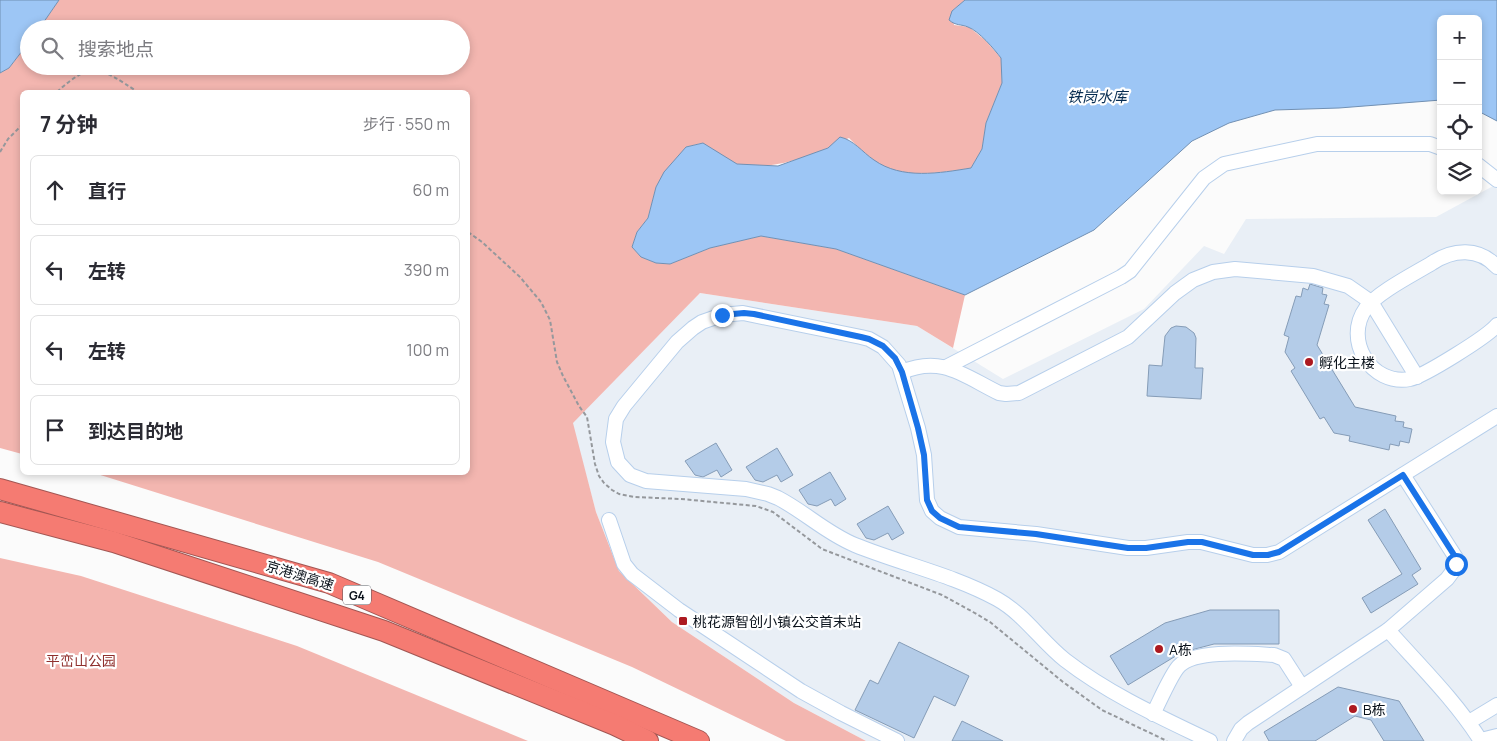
<!DOCTYPE html>
<html lang="zh">
<head>
<meta charset="utf-8">
<style>
	body { margin:0; font-family:Manrope,"Noto Sans SC",sans-serif; background:#f2f2f3; color:#2b2b33 }
	.controls { position:absolute; right:15px; top:15px; display:grid; overflow:hidden; border-radius:8px; box-shadow:0 2px 8px #0003 }
	.controls button { width:45px; height:45px; display:grid; place-items:center; padding:0; border:0; border-bottom:1px solid #e1e1e2; background:#fff; color:#2b2b33; font:25px sans-serif }
	.stop { position:absolute; width:15px; height:15px; margin:-11px; border:4px solid #1a73e8; border-radius:50%; background:#fff }
	.stop.end { background:#1a73e8; border-color:#fff; box-shadow:0 1px 5px #0008 }
	.list { margin:0; padding:0; list-style:none }
	h2 { display:flex; justify-content:space-between; align-items:center; height:65px; margin:0; padding:0 20px; font-size:21px }
	h2 small { font-size:16px; font-weight:400; color:#7c7c81 }
	.list li { display:grid; grid-template-columns:32px 1fr auto; gap:15px; align-items:center; box-sizing:border-box; height:70px; margin:0 10px 10px; padding:0 10px; border:1px solid #e1e1e2; border-radius:8px }
	.list b { display:block; font-size:19px; white-space:nowrap }
	.list em { font-size:16px; font-style:normal; color:#7c7c81 }
	.icon { flex:none; width:28px; height:28px; fill:none; stroke:currentColor; stroke-width:2; stroke-linecap:round; stroke-linejoin:round }
	.map { position:relative; flex:none; width:1497px; height:741px; overflow:hidden }
	.search { position:absolute; background:#fff; box-shadow:0 2px 8px #0003; left:20px; top:20px; width:450px; height:55px; display:flex; align-items:center; gap:12px; box-sizing:border-box; padding:0 18px; border-radius:28px; color:#7c7c81; font-size:19px }
	.panel { position:absolute; background:#fff; box-shadow:0 2px 8px #0003; left:20px; top:90px; width:450px; height:385px; border-radius:8px }
	.map>svg:first-child { display:block }
	.built { fill:#e9eff6 }
	.green { fill:#f3b6b0 }
	.water { fill:#9dc6f5; stroke:#7190b3 }
	.building { fill:#b4cce8; stroke:#859cb7 }
	.lines { fill:none; stroke-linecap:round; stroke-linejoin:round }
	.minor-casing { stroke:#b7cfeb; stroke-width:16 }
	.highway-casing { stroke:#a25653; stroke-width:22 }
	.path { stroke:#95989c; stroke-width:2; stroke-dasharray:4 2.5; stroke-linecap:butt }
	.minor { stroke:#fff; stroke-width:14 }
	.highway { stroke:#f57b72; stroke-width:20 }
	.route { stroke:#1a73e8; stroke-width:6 }
	.poi-dot { fill:#ac1920; stroke:#fff; stroke-width:2 }
	.labels { text-anchor:middle; dominant-baseline:central; stroke-width:4.5; stroke-linejoin:round; paint-order:stroke }
	.shield { fill:#fff; stroke:#53585f; stroke-width:1 }
	.shield-label { font-size:12px; font-weight:bold; fill:#09111a }
	.poi-label { font-size:14px; fill:#09111a; stroke:#fff; text-anchor:start }
	.street-label { font-size:14px; fill:#09111a; stroke:#fff }
	.park-label { font-size:14px; fill:#90312e; stroke:#fff }
	.water-label { font-size:15px; font-style:italic; fill:#072d51; stroke:#fff }
</style>
</head>
<body>
<div class="map">
<svg width="1497" height="741" viewBox="0 0 1497 741">
	<rect width="100%" height="100%" fill="#fbfbfb"/>
	<polygon class="built" points="1495,185 1497,189 1497,741 866,741 794,703 672,622 619,571 596,512 572,423 700,293 917,326 1003,379 1144,309 1204,246 1224,254 1246,219 1436,217"/>
	<g class="green">
		<path d="M 59,0 L 965,0 L 952,11 L 954,25 L 969,27 L 985,40 L 1001,58 L 1002,83 L 986,123 L 982,149 L 971,168 C 949,172 911,177 889,170 C 874,164 860,149 849,138 C 816,154 775,172 738,164 C 729,163 711,148 702,143 L 686,147 L 656,187 L 648,218 L 637,232 L 632,247 L 641,257 L 656,263 L 670,264 L 710,248 L 761,236 L 836,249 L 965,295 L 953,348 L 917,326 L 700,293 L 573,423 L 596,512 L 619,571 L 672,622 L 794,703 L 866,741 L 786,741 L 632,667 L 378,562 L 94,473 L 468,472 L 468,92 L 22,92 L 22,454 L 0,448 L 0,73 L 9,68 L 29,42 L 29,66 L 461,66 L 461,29 L 39,29 Z"/>
		<polygon points="0,558 81,576 297,646 528,741 0,741"/>
	</g>
	<g class="water">
		<polygon points="0,0 59,0 39,29 29,29 29,42 9,68 0,73"/>
		<path d="M 965,0 L 1497,0 L 1497,121 L 1478,111 L 1478,19 L 1441,19 L 1441,100 L 1339,108 L 1275,110 L 1229,123 L 1192,141 L 1094,230 L 965,295 L 836,249 L 761,236 L 710,248 L 670,264 L 656,263 L 641,257 L 632,247 L 637,232 L 648,218 L 656,187 L 664,172 L 686,147 L 703,143 L 737,164 L 778,166 L 828,148 L 840,137 C 854,140 862,152 874,160 C 902,180 940,173 971,168 L 982,149 L 986,123 L 1002,83 L 1001,58 C 994,49 979,31 968,27 C 961,24 956,26 949,20 L 952,11 Z"/>
	</g>
	<g class="building">
		<polygon points="1310,284 1323,288 1322,294 1327,295 1324,304 1329,305 1317,345 1355,407 1396,416 1395,421 1404,422 1403,427 1412,429 1409,443 1400,441 1399,446 1390,444 1389,450 1349,441 1350,436 1334,433 1324,417 1320,419 1291,371 1295,368 1285,352 1289,337 1284,335 1296,296 1301,297 1303,288 1308,290"/>
		<polygon points="1176,326 1186,327 1194,333 1196,338 1195,368 1203,368 1201,399 1147,396 1149,365 1162,366 1165,336 1171,328"/>
		<polygon points="716,443 732,470 721,477 717,470 703,477 695,475 685,461"/>
		<polygon points="777,448 793,475 781,482 777,475 763,482 755,480 746,467"/>
		<polygon points="830,472 846,499 835,506 831,499 817,506 808,504 799,490"/>
		<polygon points="888,506 904,533 892,540 888,533 874,540 866,538 857,524"/>
		<polygon points="1385,509 1421,569 1412,575 1418,584 1371,613 1362,598 1402,574 1368,520"/>
		<polygon points="1210,610 1279,610 1279,644 1214,644 1195,649 1179,654 1128,685 1110,656 1165,623"/>
		<polygon points="899,642 969,676 955,706 934,696 914,738 855,710 870,680 878,684"/>
		<polygon points="1338,687 1399,701 1424,741 1384,741 1371,720 1355,716 1315,741 1269,741 1264,732"/>
		<polygon points="962,721 1003,741 952,741"/>
	</g>
	<g class="lines">
		<defs>
			<g id="minor">
				<polyline points="1478,165 1497,180"/>
				<path d="M 1497,267 C 1479,247 1453,249 1432,263 C 1414,274 1378,292 1366,308 C 1343,340 1371,386 1410,379 C 1424,376 1487,337 1497,325"/>
				<polyline points="946,367 1121,277 1130,271 1204,178 1224,164 1317,144 1430,144 1441,148"/>
				<path d="M 902,372 C 942,355 964,376 999,393 L 1006,394 L 1019,393 L 1128,337 L 1175,293 L 1193,280 L 1213,272 L 1235,269 L 1313,276 L 1348,286 L 1371,302 L 1417,377"/>
				<polyline points="609,520 624,564 632,574 679,610 801,691 841,713 897,741"/>
				<path d="M 1388,630 C 1420,666 1455,700 1481,741"/>
				<path d="M 1153,714 C 1159,703 1171,674 1179,666 C 1195,649 1252,654 1274,655 L 1284,659 L 1302,687"/>
				<polyline points="1469,722 1497,705"/>
				<polyline points="1481,740 1497,736"/>
				<path d="M 1210,741 C 1160,717 1109,694 1065,660 C 1041,641 1024,614 997,599 C 953,575 902,564 855,545 C 826,533 805,512 778,498 L 768,494 L 746,489 L 646,481 L 630,475 L 618,462 L 613,442 L 616,419 L 624,406 L 677,342 L 693,328 L 702,322 L 722,315 L 743,313 L 861,337 L 869,339 L 883,347 L 899,365 L 918,428 L 924,455 L 927,500 L 932,511 L 940,518 L 959,527 L 1036,534 L 1128,548 L 1146,548 L 1188,542 L 1201,542 L 1253,555 L 1267,555 L 1279,552 L 1497,416"/>
				<polyline points="1234,741 1241,729 1248,723 1388,630 1447,579 1453,571 1456,558 1403,475"/>
			</g>
			<g id="highway">
				<polyline points="0,489 329,583 699,741"/>
				<polyline points="0,512 114,542 384,631 615,725 648,741"/>
			</g>
		</defs>
		<use href="#minor" class="minor-casing"/>
		<use href="#highway" class="highway-casing"/>
		<g class="path">
			<path d="M 57,92 C 93,59 100,68 138,92"/>
			<polyline points="0,152 8,139 22,125"/>
			<polyline points="468,232 482,242 520,277 541,302 550,320 557,362 563,376 579,406 587,417 595,464 599,476 604,483 612,490 619,494 634,497 681,499 756,506 773,512 822,549 942,595 973,612 990,622 1063,682 1102,710 1167,741"/>
		</g>
		<use href="#minor" class="minor"/>
		<use href="#highway" class="highway"/>
	</g>
	<g class="lines">
		<polyline class="route" points="722,315 744,313 754,314 861,337 869,339 883,346 895,358 902,372 918,428 924,455 927,500 932,511 940,518 959,527 1036,534 1128,548 1146,548 1188,542 1202,542 1253,555 1268,555 1279,552 1403,475 1456,558 1456,564"/>
	</g>
	<g class="poi-dot">
		<circle cx="1309" cy="362" r="5"/>
		<rect x="678" y="616" width="10" height="10" rx="2.5"/>
		<circle cx="1159" cy="649" r="5"/>
		<circle cx="1353" cy="709" r="5"/>
	</g>
	<g class="labels">
		<rect class="shield" x="343" y="585.5" width="28" height="19" rx="4"/>
		<g class="shield-label">
			<text x="357" y="595">G4</text>
		</g>
		<g class="poi-label">
			<text x="1319" y="362">孵化主楼</text>
			<text x="693" y="621">桃花源智创小镇公交首末站</text>
			<text x="1169" y="649">A栋</text>
			<text x="1363" y="709">B栋</text>
		</g>
		<g class="street-label">
			<text transform="translate(300 575) rotate(17)">京港澳高速</text>
		</g>
		<g class="park-label">
			<text x="81" y="660">平峦山公园</text>
		</g>
		<g class="water-label">
			<text x="1097" y="96">铁岗水库</text>
		</g>
	</g>
</svg>
<div class="controls">
<button>+</button>
<button>−</button>
<button><svg class="icon" aria-label="locate" viewBox="0 0 24 24"><circle cx="12" cy="12" r="6"/><path d="M12 2v4M12 18v4M2 12h4M18 12h4"/></svg></button>
<button><svg class="icon" aria-label="layers" viewBox="0 0 24 24"><path d="M12 4l9 5-9 5-9-5zM3 14l9 5 9-5"/></svg></button>
</div>
<div class="stop" style="left:1456px;top:564px"></div>
<div class="stop end" style="left:722px;top:315px"></div>
<div class="search"><svg class="icon" aria-label="search" viewBox="0 0 24 24"><circle cx="10" cy="10" r="6"/><path d="M15 15l6 6"/></svg>搜索地点</div>
<section class="panel">
<h2>7 分钟<small>步行 · 550 m</small></h2>
<ul class="list">
<li><svg class="icon" aria-label="ahead" viewBox="0 0 24 24"><path d="M12 20V5M6 11l6-6 6 6"/></svg><div><b>直行</b></div><em>60 m</em></li>
<li><svg class="icon" aria-label="left" viewBox="0 0 24 24"><path d="M17 20v-9H6M10 6l-5 5 5 5"/></svg><div><b>左转</b></div><em>390 m</em></li>
<li><svg class="icon" aria-label="left" viewBox="0 0 24 24"><path d="M17 20v-9H6M10 6l-5 5 5 5"/></svg><div><b>左转</b></div><em>100 m</em></li>
<li><svg class="icon" aria-label="arrive" viewBox="0 0 24 24"><path d="M6 21V4h12l-3 4 3 4H6"/></svg><div><b>到达目的地</b></div></li>
</ul>
</section>
</div>
</body>
</html>
